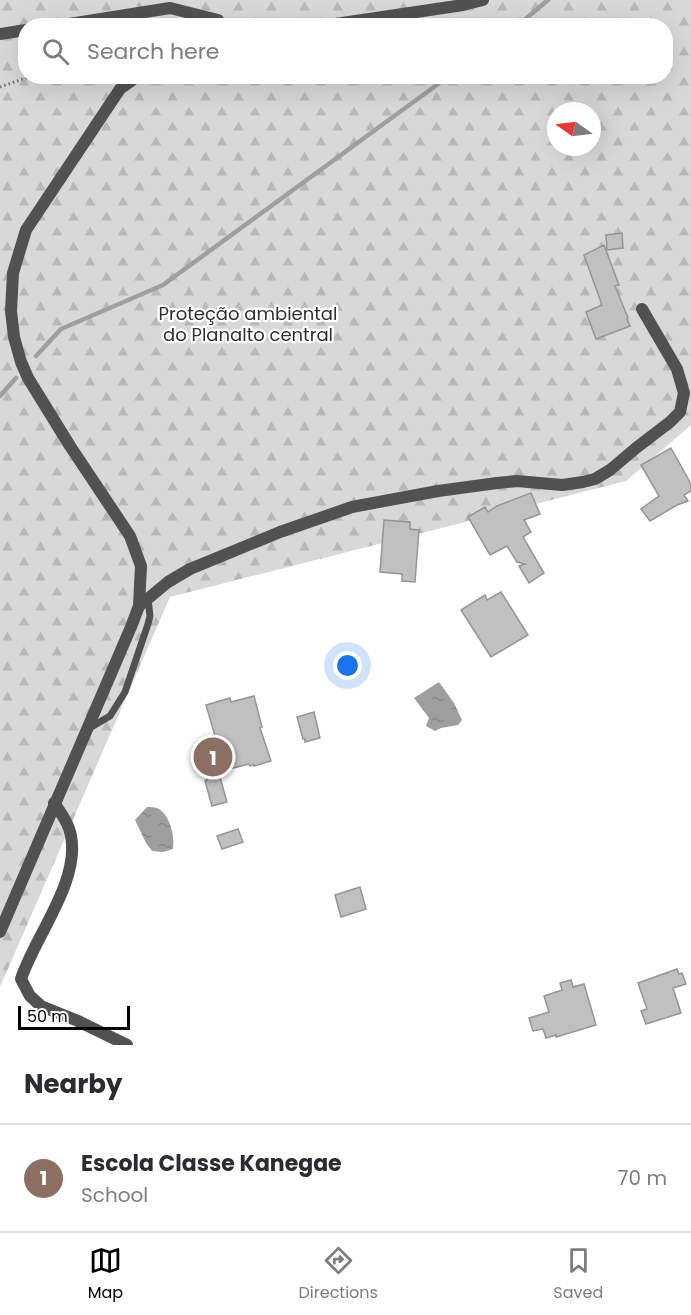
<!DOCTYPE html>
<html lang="en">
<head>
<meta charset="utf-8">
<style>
	body { margin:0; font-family:Poppins,sans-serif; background:#f7f7f7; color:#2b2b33 }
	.compass { position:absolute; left:547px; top:102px; width:54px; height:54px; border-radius:50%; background:#fff; box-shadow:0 6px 24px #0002; rotate:284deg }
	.scale { position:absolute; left:18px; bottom:15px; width:112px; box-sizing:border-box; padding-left:6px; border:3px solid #000; border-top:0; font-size:16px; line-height:21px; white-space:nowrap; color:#000; -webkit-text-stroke:4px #fff; paint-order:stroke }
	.you { position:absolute; left:348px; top:666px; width:21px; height:21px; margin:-15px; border:4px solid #fff; border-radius:50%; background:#1a73e8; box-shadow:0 0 0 9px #1a73e833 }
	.badge { display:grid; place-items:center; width:39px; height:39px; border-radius:50%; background:#000; color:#fff; font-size:20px; font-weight:700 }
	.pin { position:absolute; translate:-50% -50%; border:3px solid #fff; box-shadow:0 2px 6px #0006 }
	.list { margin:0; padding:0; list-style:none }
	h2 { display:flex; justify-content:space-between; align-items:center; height:78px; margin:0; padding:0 24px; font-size:26px }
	h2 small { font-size:20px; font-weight:400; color:#7c7c81 }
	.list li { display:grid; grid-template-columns:39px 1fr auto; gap:18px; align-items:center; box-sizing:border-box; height:108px; padding:0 24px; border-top:2px solid #e1e1e2 }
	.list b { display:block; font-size:22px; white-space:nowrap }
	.list p { margin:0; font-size:20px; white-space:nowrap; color:#7c7c81 }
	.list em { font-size:20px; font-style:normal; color:#7c7c81 }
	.icon { flex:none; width:33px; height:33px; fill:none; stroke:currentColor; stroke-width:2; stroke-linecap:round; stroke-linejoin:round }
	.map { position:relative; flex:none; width:691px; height:1045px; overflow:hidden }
	.search { position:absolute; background:#fff; box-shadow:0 6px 24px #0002; left:18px; right:18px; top:18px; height:66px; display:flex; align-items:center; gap:15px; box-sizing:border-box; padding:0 21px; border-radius:24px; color:#7c7c81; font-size:22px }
	.sheet { height:186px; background:#fff }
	nav { display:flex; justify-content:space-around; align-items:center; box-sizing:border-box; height:84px; border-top:2px solid #e1e1e2; background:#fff; font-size:16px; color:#7c7c81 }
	nav a { display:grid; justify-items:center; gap:3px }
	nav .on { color:#000 }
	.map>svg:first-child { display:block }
	.forest { fill:url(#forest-firs); fill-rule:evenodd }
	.water { fill:url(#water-ripples) }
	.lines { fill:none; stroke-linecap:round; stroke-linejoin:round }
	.stream { stroke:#9f9f9f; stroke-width:4.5 }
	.building { fill:#c0c0c0; stroke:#959595; stroke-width:1.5 }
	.path { stroke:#737373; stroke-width:3; stroke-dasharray:1.5 3; stroke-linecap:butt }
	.service { stroke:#515151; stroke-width:7 }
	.minor { stroke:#515151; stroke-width:12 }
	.labels { text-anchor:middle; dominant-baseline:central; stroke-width:4.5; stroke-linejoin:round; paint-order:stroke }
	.park-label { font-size:18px; fill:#2f2f2f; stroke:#fff }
</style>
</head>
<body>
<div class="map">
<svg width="691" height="1045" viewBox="0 0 691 1045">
	<defs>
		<pattern id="forest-firs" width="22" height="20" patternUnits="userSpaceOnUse" patternTransform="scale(1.5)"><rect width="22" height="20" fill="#d8d8d8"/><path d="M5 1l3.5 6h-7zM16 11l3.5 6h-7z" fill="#b8b8b8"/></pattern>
		<pattern id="water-ripples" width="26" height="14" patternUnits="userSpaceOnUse" patternTransform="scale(1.5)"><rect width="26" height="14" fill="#9f9f9f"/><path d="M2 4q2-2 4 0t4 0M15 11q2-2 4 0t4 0" fill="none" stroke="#878787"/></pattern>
	</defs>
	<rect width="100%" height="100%" fill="#fff"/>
	<path class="forest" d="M 0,0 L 691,0 L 691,425 L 626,481 L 170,597 L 0,987 ZM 26,26 L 666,26 L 666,76 L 26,76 ZM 556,111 L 592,111 L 592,147 L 556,147 Z"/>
	<g class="water">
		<polygon points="439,682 454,703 462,720 458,725 441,728 435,731 426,726 429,718 414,698"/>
		<path d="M 147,807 C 149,807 155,807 157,808 C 170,814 175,836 173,849 L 163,852 L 152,851 L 146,843 L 135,820 Z"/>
	</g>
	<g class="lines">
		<g class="stream">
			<polyline points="517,26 548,0"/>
			<polyline points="36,356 61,329 163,285 449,76"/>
			<polyline points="0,396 16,378"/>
		</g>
	</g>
	<g class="building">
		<polygon points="622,233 623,248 607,250 606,235"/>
		<polygon points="604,245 619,285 615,286 628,318 627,319 630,326 596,339 586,312 602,305 584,255"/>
		<polygon points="671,448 691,484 691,491 684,495 688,501 677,505 650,521 641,509 659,496 641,465"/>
		<polygon points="531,493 540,514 524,520 531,532 523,537 544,573 529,583 519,566 525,564 517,562 507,546 490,555 468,517 485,507 488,512 497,506"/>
		<polygon points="384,520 410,522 410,529 419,530 415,582 402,581 402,574 380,572"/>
		<polygon points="501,592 528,635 491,657 461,610 485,595 487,600"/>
		<polygon points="254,696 262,727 260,728 271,761 254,766 254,765 250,766 249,764 225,770 206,705 230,698 231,702"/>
		<polygon points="314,712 320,738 305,742 305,739 303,739 297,717"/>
		<polygon points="218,770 227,802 212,806 205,781 207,780 205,774"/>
		<polygon points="238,829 243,842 222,849 217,836"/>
		<polygon points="360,887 366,909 341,917 335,895"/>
		<polygon points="677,969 679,974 682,973 686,984 673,988 681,1013 646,1024 641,1011 647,1009 638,983"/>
		<polygon points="571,980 573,987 584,984 596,1025 556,1037 556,1035 546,1038 543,1029 533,1031 529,1018 549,1012 544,996 562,990 560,983"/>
	</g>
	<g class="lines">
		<polyline class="path" points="0,87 31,76"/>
		<polyline class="service" points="88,729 110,716 125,692 148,624 150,616 148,599"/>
		<g class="minor">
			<polyline points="57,26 170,8 218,20 221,26"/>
			<polyline points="322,26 463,5 483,0"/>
			<polyline points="0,34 26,30"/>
			<polyline points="139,606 168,582 190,569 280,532 352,507 438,491 497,483 517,481 562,485 583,482 595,479 610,470 636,448 670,422 680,412 684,393 677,369 642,309"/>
			<path d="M 54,803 C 61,813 69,824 71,836 C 80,882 35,936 21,979 L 30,996 L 41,1006 L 78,1021 L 127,1045"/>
			<polyline points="0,932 131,627 139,606 141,566 130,536 70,446 28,378 21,362 14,337 11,311 13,273 26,230 120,89 138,76"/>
		</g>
	</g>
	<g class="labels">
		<g class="park-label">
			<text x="248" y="313">Proteção ambiental<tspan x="248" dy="21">do Planalto central</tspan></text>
		</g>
	</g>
</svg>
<svg class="compass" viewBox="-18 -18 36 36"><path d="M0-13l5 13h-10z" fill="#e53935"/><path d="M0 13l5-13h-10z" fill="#7c7c81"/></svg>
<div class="scale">50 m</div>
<div class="you"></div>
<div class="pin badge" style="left:213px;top:757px;background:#8d6e63">1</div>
<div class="search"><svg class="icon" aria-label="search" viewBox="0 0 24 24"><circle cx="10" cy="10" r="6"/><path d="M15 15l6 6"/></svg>Search here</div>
</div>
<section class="sheet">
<h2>Nearby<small></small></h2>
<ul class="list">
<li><span class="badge" style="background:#8d6e63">1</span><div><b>Escola Classe Kanegae</b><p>School</p></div><em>70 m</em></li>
</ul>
</section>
<nav>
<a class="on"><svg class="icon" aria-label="map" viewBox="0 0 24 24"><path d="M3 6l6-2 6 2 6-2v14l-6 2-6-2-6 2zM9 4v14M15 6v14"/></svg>Map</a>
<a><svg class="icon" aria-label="directions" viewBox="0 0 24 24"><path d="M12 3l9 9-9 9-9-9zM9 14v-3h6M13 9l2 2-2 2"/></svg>Directions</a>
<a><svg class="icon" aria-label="saved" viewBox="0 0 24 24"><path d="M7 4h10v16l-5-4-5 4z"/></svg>Saved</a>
</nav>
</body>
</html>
